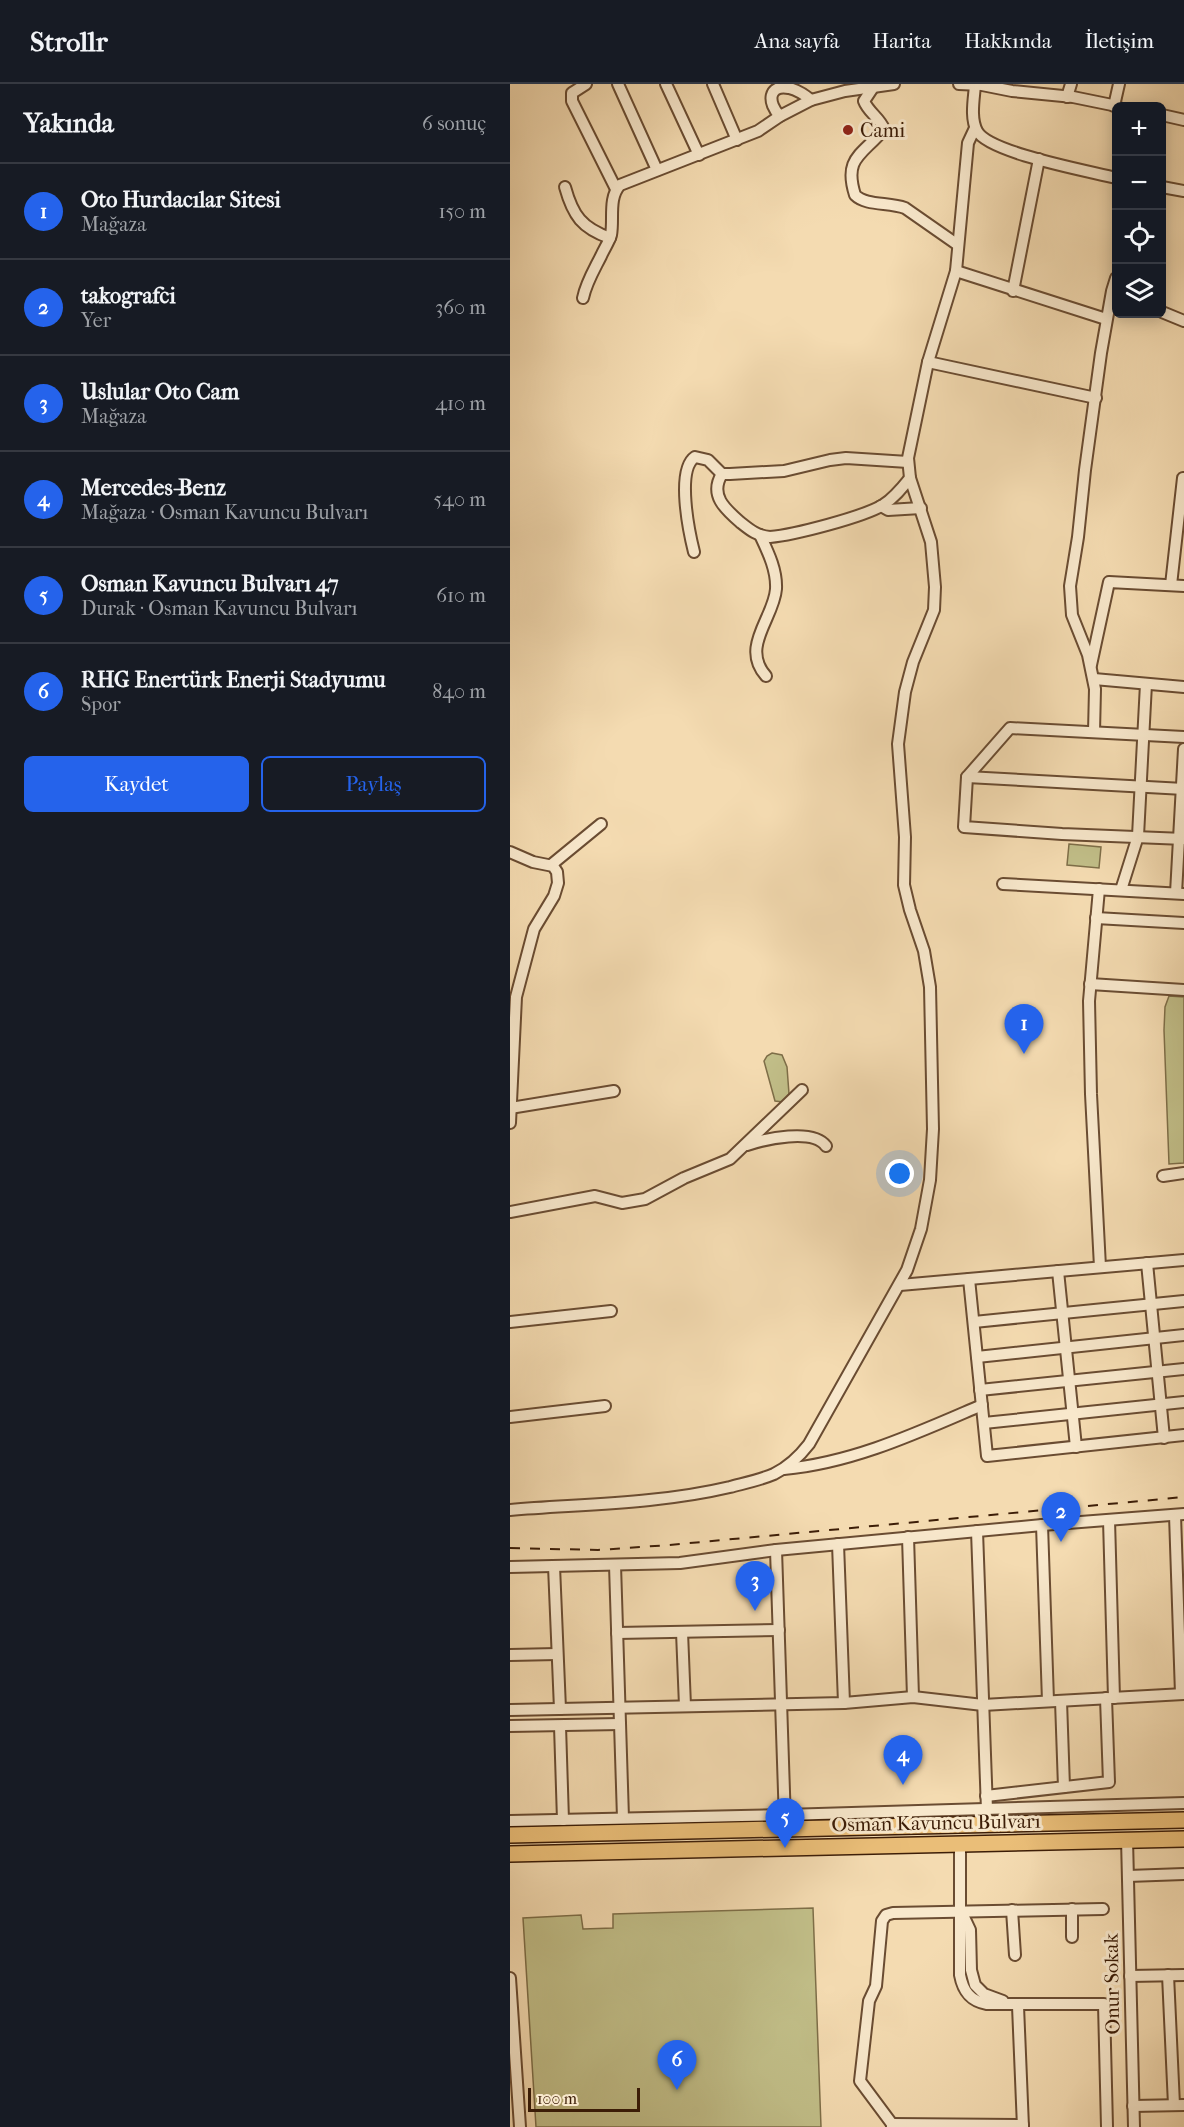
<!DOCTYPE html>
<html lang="tr">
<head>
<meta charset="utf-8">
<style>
	body { margin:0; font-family:"IM FELL French Canon",serif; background:#242831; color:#f1f3f6 }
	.controls { position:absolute; right:18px; top:18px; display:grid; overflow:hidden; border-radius:9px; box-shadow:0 3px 15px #0003 }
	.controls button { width:54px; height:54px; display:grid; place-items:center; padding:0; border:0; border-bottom:2px solid #363941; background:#171b24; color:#f1f3f6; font:30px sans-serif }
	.scale { position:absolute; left:18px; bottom:15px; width:112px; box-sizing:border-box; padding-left:6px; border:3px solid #3c1d07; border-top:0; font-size:16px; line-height:21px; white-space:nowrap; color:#3c1d07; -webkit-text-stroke:4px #f8e8cc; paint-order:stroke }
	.you { position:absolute; left:390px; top:1090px; width:21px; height:21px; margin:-15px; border:4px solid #fff; border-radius:50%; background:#1a73e8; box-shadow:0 0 0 9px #1a73e833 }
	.badge { display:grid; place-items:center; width:39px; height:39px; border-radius:50%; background:#2563eb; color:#fff; font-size:20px; font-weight:700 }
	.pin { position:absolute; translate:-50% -50px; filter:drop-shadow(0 2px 3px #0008) }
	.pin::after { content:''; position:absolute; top:32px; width:21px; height:18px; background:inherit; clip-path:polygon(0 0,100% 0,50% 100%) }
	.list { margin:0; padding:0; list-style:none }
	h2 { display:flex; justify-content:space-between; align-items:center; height:78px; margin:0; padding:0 24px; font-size:26px }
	h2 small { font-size:20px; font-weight:400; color:#9ea1a6 }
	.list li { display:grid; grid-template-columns:39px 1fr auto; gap:18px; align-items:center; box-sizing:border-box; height:96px; padding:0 24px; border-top:2px solid #363941 }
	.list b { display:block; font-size:22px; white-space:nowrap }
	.list p { margin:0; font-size:20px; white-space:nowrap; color:#9ea1a6 }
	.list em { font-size:20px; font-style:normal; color:#9ea1a6 }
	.actions { display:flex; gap:12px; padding:18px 24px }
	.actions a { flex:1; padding:14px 0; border:2px solid #2563eb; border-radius:9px; text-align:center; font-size:21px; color:#2563eb }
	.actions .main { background:#2563eb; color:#fff }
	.icon { flex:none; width:33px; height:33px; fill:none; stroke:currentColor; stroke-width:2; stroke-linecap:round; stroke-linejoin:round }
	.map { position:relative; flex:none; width:674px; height:2043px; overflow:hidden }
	header { display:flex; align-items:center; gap:36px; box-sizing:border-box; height:84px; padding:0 30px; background:#171b24; border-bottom:2px solid #363941 }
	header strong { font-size:28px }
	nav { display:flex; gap:33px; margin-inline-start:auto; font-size:21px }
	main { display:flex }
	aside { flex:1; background:#171b24 }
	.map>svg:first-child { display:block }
	.green { fill:#c1be88; stroke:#7e6e48; stroke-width:1.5 }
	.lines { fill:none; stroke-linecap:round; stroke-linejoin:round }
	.minor-casing { stroke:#6a4c32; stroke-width:14 }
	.highway-casing { stroke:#3c1d07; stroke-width:18 }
	.minor { stroke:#f8e8cc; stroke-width:10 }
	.highway { stroke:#eabe78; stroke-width:15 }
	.rail { stroke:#3c1d07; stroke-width:2; stroke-dasharray:10 10; stroke-linecap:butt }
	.poi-dot { fill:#8f2418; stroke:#f8e8cc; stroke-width:2 }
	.labels { text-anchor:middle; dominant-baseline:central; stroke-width:6; stroke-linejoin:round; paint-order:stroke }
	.poi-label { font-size:20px; fill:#3c1d07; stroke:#f8e8cc; text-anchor:start }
	.street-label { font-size:20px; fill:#3c1d07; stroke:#f8e8cc }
</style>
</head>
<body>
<header>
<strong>Strollr</strong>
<nav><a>Ana sayfa</a><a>Harita</a><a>Hakkında</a><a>İletişim</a></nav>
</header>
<main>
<aside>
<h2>Yakında<small>6 sonuç</small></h2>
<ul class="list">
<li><span class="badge">1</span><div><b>Oto Hurdacılar Sitesi</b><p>Mağaza</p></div><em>150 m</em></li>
<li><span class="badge">2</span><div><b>takografci</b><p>Yer</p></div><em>360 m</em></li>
<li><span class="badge">3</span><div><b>Uslular Oto Cam</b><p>Mağaza</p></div><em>410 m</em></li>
<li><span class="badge">4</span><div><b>Mercedes-Benz</b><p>Mağaza · Osman Kavuncu Bulvarı</p></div><em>540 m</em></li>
<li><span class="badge">5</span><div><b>Osman Kavuncu Bulvarı 47</b><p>Durak · Osman Kavuncu Bulvarı</p></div><em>610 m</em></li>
<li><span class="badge">6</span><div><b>RHG Enertürk Enerji Stadyumu</b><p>Spor</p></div><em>840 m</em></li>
</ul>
<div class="actions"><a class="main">Kaydet</a><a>Paylaş</a></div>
</aside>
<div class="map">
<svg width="674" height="2043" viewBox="0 0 674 2043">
	<rect width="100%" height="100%" fill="#f4dbb1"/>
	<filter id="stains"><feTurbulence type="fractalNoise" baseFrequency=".00333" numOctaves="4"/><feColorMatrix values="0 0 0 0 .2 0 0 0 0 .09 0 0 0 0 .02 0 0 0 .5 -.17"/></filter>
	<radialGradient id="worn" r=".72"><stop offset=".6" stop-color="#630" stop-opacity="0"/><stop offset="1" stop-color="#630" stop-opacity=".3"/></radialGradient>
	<g class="green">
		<polygon points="559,760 591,763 589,784 557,781"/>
		<polygon points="659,912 674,913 674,1079 659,1080 654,946 655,923"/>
		<polygon points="262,969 272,971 277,983 279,1010 273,1018 265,1017 254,977 257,972"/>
		<polygon points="303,1824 311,2043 26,2043 13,1834 71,1831 73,1845 103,1844 103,1830"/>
	</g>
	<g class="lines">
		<defs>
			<g id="minor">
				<polyline points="76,0 62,9 62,17 106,105"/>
				<polyline points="108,0 147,86"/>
				<polyline points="156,0 189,71"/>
				<polyline points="203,0 227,56"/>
				<polyline points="449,0 472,1 502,7 563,13 607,22"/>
				<path d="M 465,1 C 464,15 460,34 467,47 C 479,69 579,87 606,94"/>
				<path d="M 364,2 L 354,17 C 358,28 370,34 374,45 C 353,71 333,73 345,111 C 356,122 379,118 395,124 L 448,161"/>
				<polyline points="557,13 561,0"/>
				<polyline points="604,22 609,0"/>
				<polyline points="652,31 674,36"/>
				<path d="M 270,32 C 257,19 258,0 279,4 C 287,6 295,11 301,16"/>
				<path d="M 55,103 C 63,132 72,144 100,154"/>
				<polyline points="652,103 674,107"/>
				<polyline points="446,187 596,235"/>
				<polyline points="503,207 529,75"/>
				<path d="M 73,214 C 76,199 84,186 91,172 C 94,165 99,158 101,151 C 104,135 98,114 110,101 L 248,47 L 270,32 L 301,16 L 335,7 L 384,0"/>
				<polyline points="652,228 674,237"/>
				<polyline points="418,278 586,314"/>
				<path d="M 212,390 C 199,411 215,425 230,438 C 240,446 247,452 260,453 C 284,451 353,433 373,421 C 384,414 392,404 400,394"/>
				<polyline points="371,422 378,426 411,424"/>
				<path d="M 250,451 C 258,468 267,486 266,505 C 264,534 230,563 256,592"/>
				<path d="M 184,468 C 179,448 166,386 185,373 L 198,376 L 212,390 L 220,390 L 274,387 L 320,376 L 336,374 L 398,378"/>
				<polyline points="661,501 673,394"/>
				<polyline points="581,581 599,498 674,502"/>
				<polyline points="584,595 674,603"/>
				<polyline points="584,648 585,605 578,571 562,531 560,502 568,453 575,386 591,269 602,207 606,194"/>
				<polyline points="674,653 500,644 457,693 454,743 552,750 674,755"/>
				<polyline points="457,693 674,705"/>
				<polyline points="0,768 23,778 43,782 47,788 48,799 44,812 24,845 6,913 0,1039"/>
				<polyline points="41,781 91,740"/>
				<polyline points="493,800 674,810"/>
				<polyline points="589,805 579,917 581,1010 590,1183"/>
				<polyline points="611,806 628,752 636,600"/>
				<polyline points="666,809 674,665"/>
				<polyline points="586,834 674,839"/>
				<polyline points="580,900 674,906"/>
				<polyline points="0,1024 104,1007"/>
				<path d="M 237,1061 C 255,1055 303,1044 316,1062"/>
				<polyline points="653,1092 674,1089"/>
				<polyline points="0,1128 85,1112 112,1119 135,1115 174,1094 220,1075 292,1006"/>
				<polyline points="637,1179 654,1354"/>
				<polyline points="548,1187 566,1363"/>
				<polyline points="459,1195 477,1372 674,1351"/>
				<polyline points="390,1201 674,1176"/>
				<polyline points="0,1238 101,1227"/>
				<polyline points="464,1238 674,1217"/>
				<polyline points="467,1273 674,1251"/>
				<polyline points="470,1306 674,1285"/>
				<polyline points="0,1333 95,1322"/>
				<polyline points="474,1339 674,1318"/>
				<path d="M 274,1385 C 343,1379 409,1348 472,1321"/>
				<path d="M 0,1426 C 73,1420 148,1420 220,1403 C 235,1399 250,1396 264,1390 C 278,1383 289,1373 299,1360 L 397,1186 L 411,1145 L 420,1096 L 423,1045 L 420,903 L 414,867 L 400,826 L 394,801 L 395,753 L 388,660 L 395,608 L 403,578 L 424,526 L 425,503 L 421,458 L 400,394 L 398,374 L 418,278 L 446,187 L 458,59 L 465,44"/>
				<polyline points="665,1431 671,1610"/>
				<polyline points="599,1436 604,1614"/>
				<polyline points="532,1441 538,1617"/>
				<polyline points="467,1447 477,1726"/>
				<polyline points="398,1453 403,1613"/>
				<polyline points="328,1460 334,1619"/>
				<polyline points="266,1466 275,1738"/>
				<polyline points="105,1481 113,1734"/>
				<polyline points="44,1482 50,1625"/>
				<polyline points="0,1483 170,1479 266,1466 532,1441 674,1430"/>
				<polyline points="172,1548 175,1622"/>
				<polyline points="107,1549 269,1546"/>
				<polyline points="0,1571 47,1570"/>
				<polyline points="551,1617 554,1703"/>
				<polyline points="0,1626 334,1619 403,1613 473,1621 674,1610"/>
				<polyline points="0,1642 110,1640"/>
				<polyline points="50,1642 53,1736"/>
				<polyline points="476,1712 599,1698 596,1614"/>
				<polyline points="0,1737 275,1731 674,1719"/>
				<polyline points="617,1755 624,2043"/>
				<path d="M 450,1760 L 450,1891 C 453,1907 460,1917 477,1920 L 594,1920 L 597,2043"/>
				<polyline points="618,1792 674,1790"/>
				<polyline points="562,1825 562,1853"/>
				<polyline points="502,1826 505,1871"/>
				<polyline points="452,1829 460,1846 461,1886 465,1901 474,1910 493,1917"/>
				<polyline points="658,1891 664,2021"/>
				<polyline points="620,1892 674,1891"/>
				<polyline points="0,1894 10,2043"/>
				<polyline points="508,1922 513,2043"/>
				<polyline points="623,2022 674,2021"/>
				<polyline points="382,2040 513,2041"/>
				<polyline points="382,2043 382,2040 350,1997 359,1917 366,1902 372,1837 376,1831 383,1829 593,1825"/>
			</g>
			<g id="highway">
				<polyline points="0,1751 674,1736"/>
				<polyline points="0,1770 674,1755"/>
			</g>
		</defs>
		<use href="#minor" class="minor-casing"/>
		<use href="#highway" class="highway-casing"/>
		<use href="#minor" class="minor"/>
		<use href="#highway" class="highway"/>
		<polyline class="rail" points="0,1464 88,1466 159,1461 674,1413"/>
	</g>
	<circle class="poi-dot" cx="338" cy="46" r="6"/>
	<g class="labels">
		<g class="poi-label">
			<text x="350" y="46">Cami</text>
		</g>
		<g class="street-label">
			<text transform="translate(426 1739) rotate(-1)">Osman Kavuncu Bulvarı</text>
			<text transform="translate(602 1900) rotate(-91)">Onur Sokak</text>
		</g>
	</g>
	<rect width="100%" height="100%" filter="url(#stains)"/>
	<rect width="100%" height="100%" fill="url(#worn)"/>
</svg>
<div class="controls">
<button>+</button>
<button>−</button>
<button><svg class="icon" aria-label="locate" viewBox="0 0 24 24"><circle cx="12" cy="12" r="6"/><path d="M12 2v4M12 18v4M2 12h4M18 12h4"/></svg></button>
<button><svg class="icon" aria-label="layers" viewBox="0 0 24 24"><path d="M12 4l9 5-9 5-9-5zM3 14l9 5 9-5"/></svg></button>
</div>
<div class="scale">100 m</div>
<div class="you"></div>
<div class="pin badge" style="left:514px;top:970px">1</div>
<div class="pin badge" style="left:551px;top:1458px">2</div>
<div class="pin badge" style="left:245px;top:1527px">3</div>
<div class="pin badge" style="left:393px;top:1701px">4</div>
<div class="pin badge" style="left:275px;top:1764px">5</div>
<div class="pin badge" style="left:167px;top:2006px">6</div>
</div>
</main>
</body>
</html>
